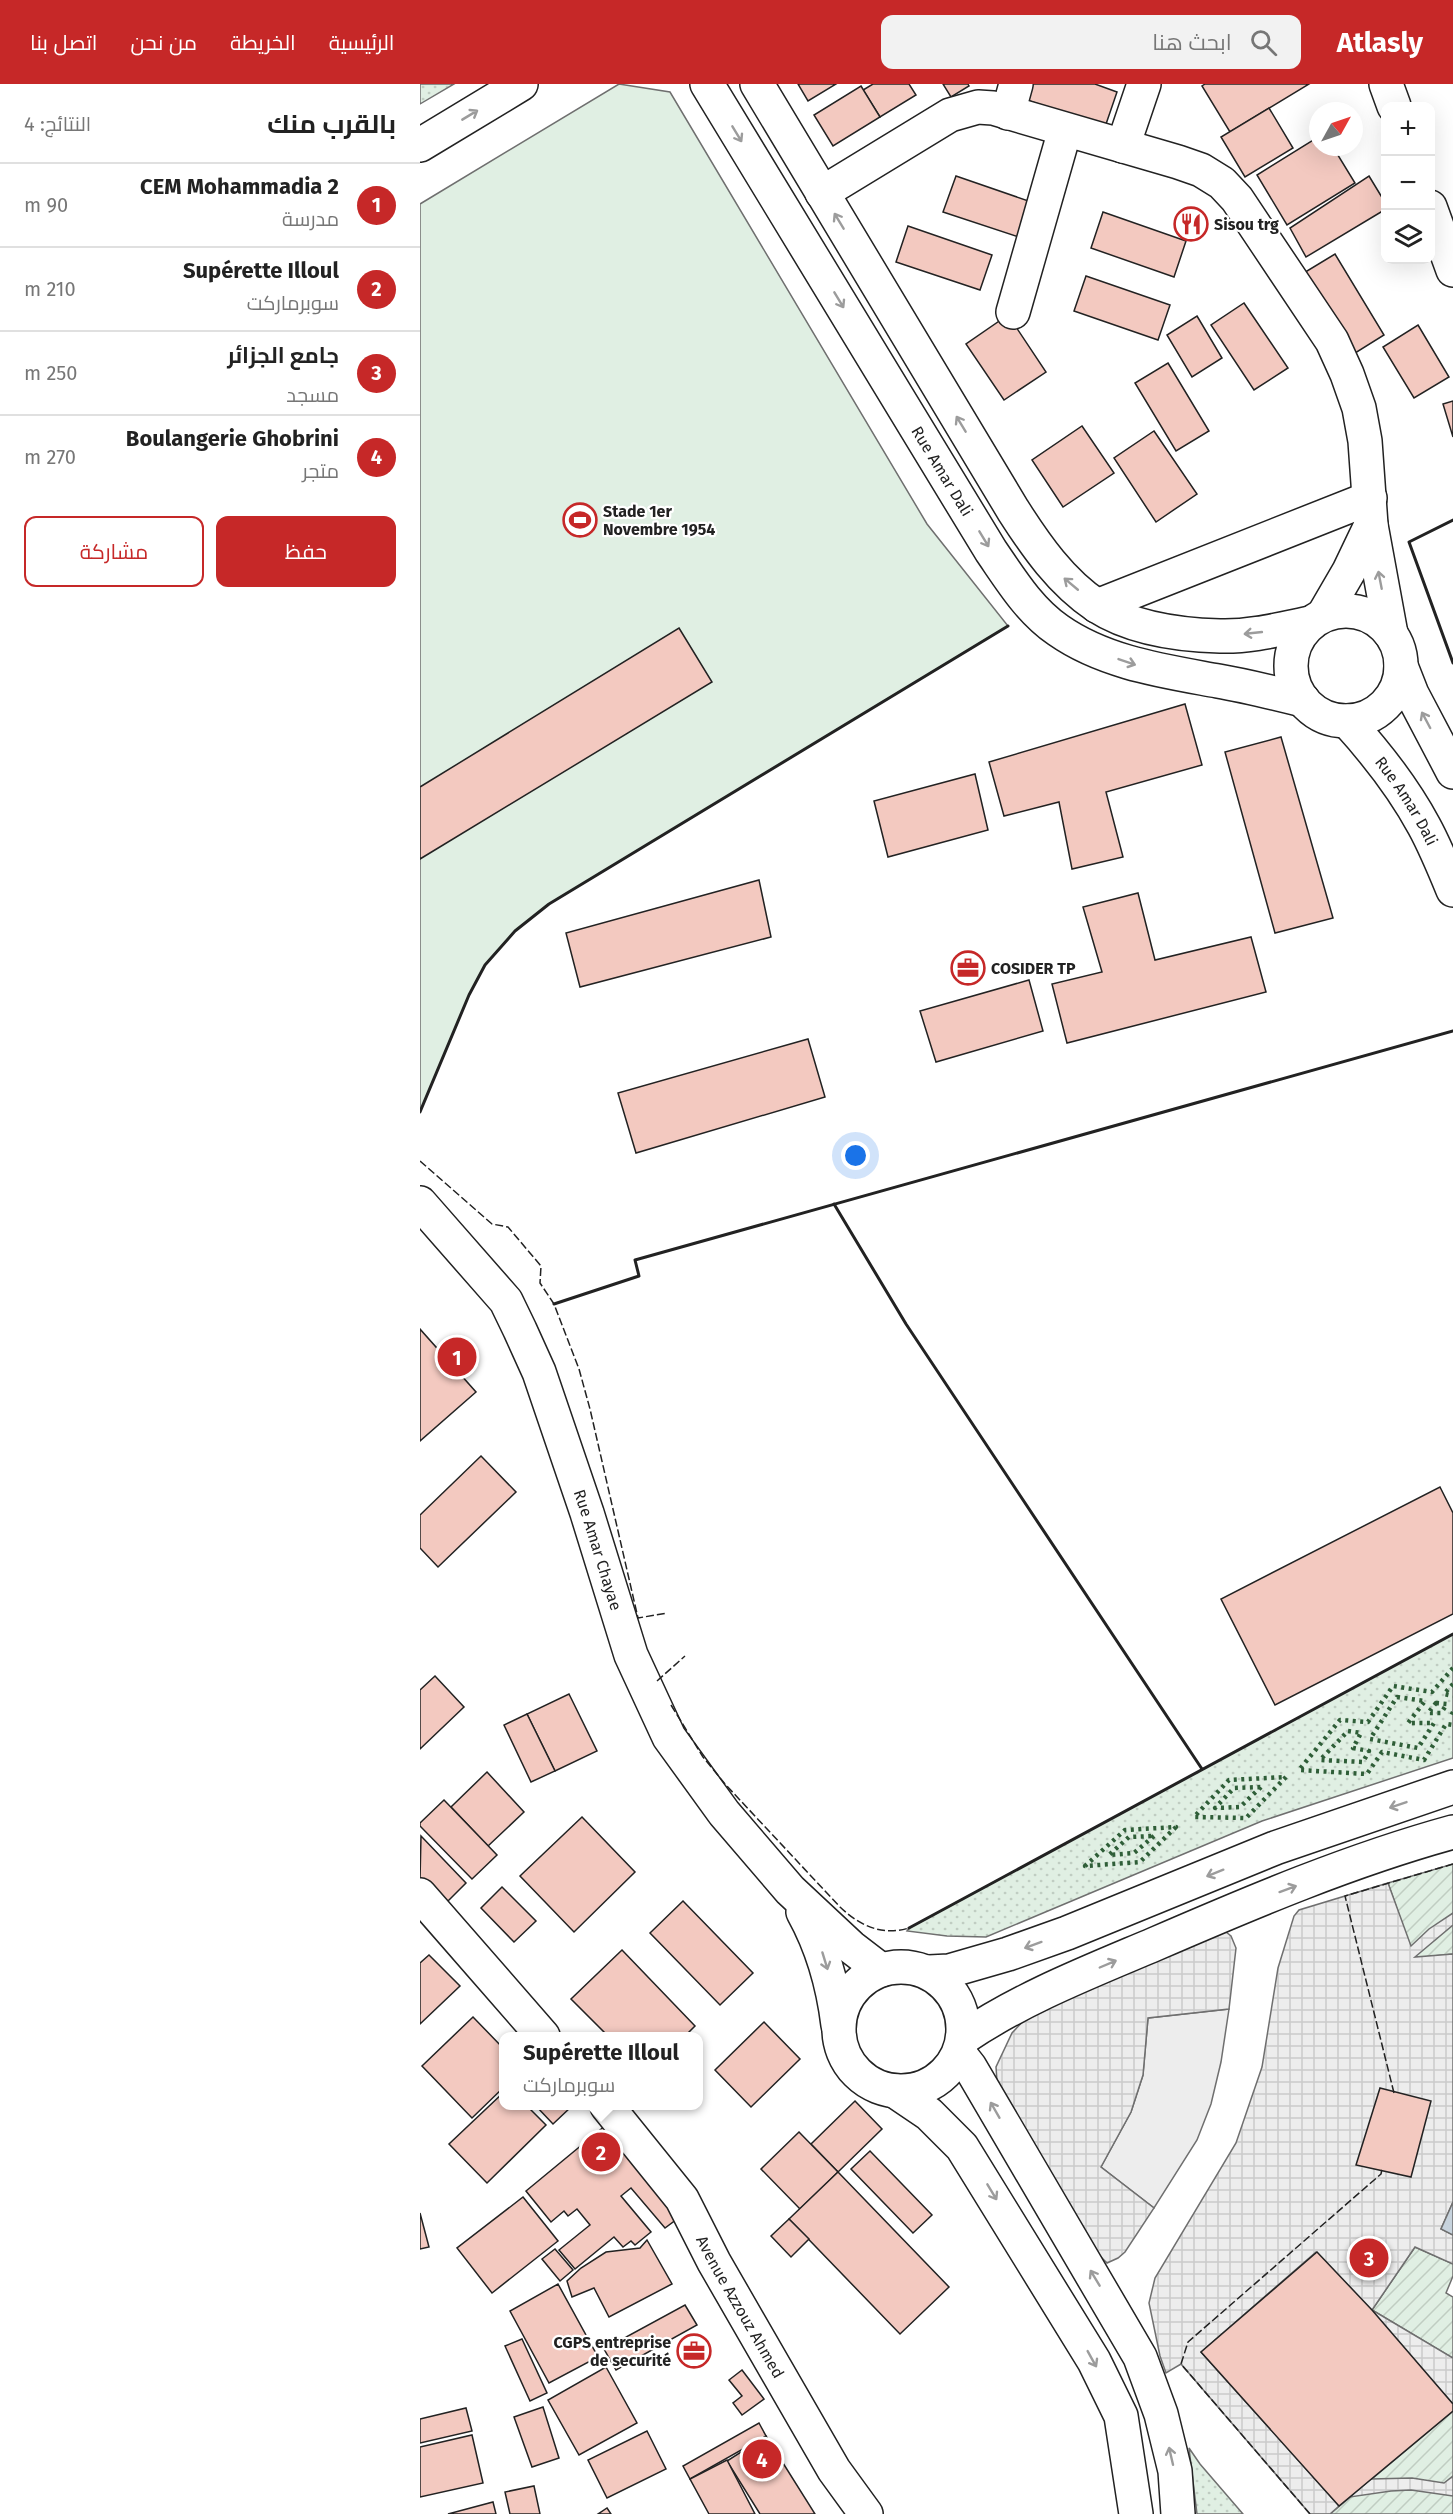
<!DOCTYPE html>
<html lang="ar">
<head>
<meta charset="utf-8">
<style>
	body { margin:0; font-family:"Fira Sans",Cairo,sans-serif; background:#f2f2f2; color:#222; direction:rtl }
	.controls { position:absolute; right:18px; top:18px; display:grid; overflow:hidden; border-radius:12px; box-shadow:0 6px 24px #0002 }
	.controls button { width:54px; height:54px; display:grid; place-items:center; padding:0; border:0; border-bottom:2px solid #e0e0e0; background:#fff; color:#222; font:30px sans-serif }
	.compass { position:absolute; left:889px; top:18px; width:54px; height:54px; border-radius:50%; background:#fff; box-shadow:0 6px 24px #0002; rotate:50deg }
	.you { position:absolute; left:436px; top:1072px; width:21px; height:21px; margin:-15px; border:4px solid #fff; border-radius:50%; background:#1a73e8; box-shadow:0 0 0 9px #1a73e833 }
	.badge { display:grid; place-items:center; width:39px; height:39px; border-radius:50%; background:#c62828; color:#fff; font-size:20px; font-weight:700 }
	.pin { position:absolute; translate:-50% -50%; border:3px solid #fff; box-shadow:0 2px 6px #0006 }
	.popup { position:absolute; left:79px; top:1948px; width:204px; height:78px; box-sizing:border-box; display:grid; place-content:center; border-radius:12px; background:#fff; filter:drop-shadow(0 2px 4px #0005); font-size:20px; white-space:nowrap; color:#767676 }
	.popup b { font-size:22px; color:#222 }
	.popup::after { content:''; position:absolute; left:50%; top:100%; margin-left:-12px; border:12px solid transparent; border-top-color:#fff }
	.list { margin:0; padding:0; list-style:none }
	h2 { display:flex; justify-content:space-between; align-items:center; height:78px; margin:0; padding:0 24px; font-size:26px }
	h2 small { font-size:20px; font-weight:400; color:#767676 }
	.list li { display:grid; grid-template-columns:39px 1fr auto; gap:18px; align-items:center; box-sizing:border-box; height:84px; padding:0 24px; border-top:2px solid #e0e0e0 }
	.list b { display:block; font-size:22px; white-space:nowrap }
	.list p { margin:0; font-size:20px; white-space:nowrap; color:#767676 }
	.list em { font-size:20px; font-style:normal; color:#767676 }
	.actions { display:flex; gap:12px; padding:18px 24px }
	.actions a { flex:1; padding:14px 0; border:2px solid #c62828; border-radius:12px; text-align:center; font-size:21px; color:#c62828 }
	.actions .main { background:#c62828; color:#fff }
	.icon { flex:none; width:33px; height:33px; fill:none; stroke:currentColor; stroke-width:2; stroke-linecap:round; stroke-linejoin:round }
	.map { position:relative; flex:none; width:1033px; height:2430px; overflow:hidden; direction:ltr }
	header { display:flex; align-items:center; gap:36px; box-sizing:border-box; height:84px; padding:0 30px; background:#c62828; color:#fff }
	header strong { font-size:28px }
	nav { display:flex; gap:33px; margin-inline-start:auto; font-size:21px }
	.search { width:420px; height:54px; background:#f2f2f2; display:flex; align-items:center; gap:15px; box-sizing:border-box; padding:0 21px; border-radius:12px; color:#767676; font-size:22px }
	main { display:flex }
	aside { flex:1; background:#fff }
	.map>svg:first-child { display:block }
	.grass { fill:url(#grass-dots); stroke:#6f6f6f; stroke-width:1.5 }
	.garden { fill:url(#garden-furrows); stroke:#6f6f6f; stroke-width:1.5 }
	.pitch { fill:#e0efe3; stroke:#6f6f6f; stroke-width:1.5 }
	.parking { fill:#ededed; stroke:#6f6f6f; stroke-width:1.5 }
	.plaza { fill:url(#plaza-grid); stroke:#6f6f6f; stroke-width:1.5 }
	.water { fill:#c7d3dd; stroke:#6f6f6f; stroke-width:1.5 }
	.building { fill:#f3c9c0; stroke:#222; stroke-width:1.5 }
	.lines { fill:none; stroke-linecap:round; stroke-linejoin:round }
	.minor-casing { stroke:#222; stroke-width:36 }
	.major-casing { stroke:#222; stroke-width:36 }
	.minor { stroke:#fff; stroke-width:33 }
	.major { stroke:#fff; stroke-width:33 }
	.hedge { stroke:#2f5e38; stroke-width:4.5; stroke-dasharray:3 4.5; stroke-linecap:butt }
	.fence { stroke:#222; stroke-width:1.5; stroke-dasharray:8 3; stroke-linecap:butt }
	.wall { stroke:#222; stroke-width:3 }
	.oneway { stroke:#9c9c9c }
	.labels { text-anchor:middle; dominant-baseline:central; stroke-width:4.5; stroke-linejoin:round; paint-order:stroke }
	.poi-label { font-size:16px; font-weight:bold; fill:#222; stroke:#fff; text-anchor:start }
	.street-label { font-size:16px; fill:#222; stroke:#fff }
</style>
</head>
<body>
<header>
<strong>Atlasly</strong>
<div class="search"><svg class="icon" aria-label="search" viewBox="0 0 24 24"><circle cx="10" cy="10" r="6"/><path d="M15 15l6 6"/></svg>ابحث هنا</div>
<nav><a>الرئيسية</a><a>الخريطة</a><a>من نحن</a><a>اتصل بنا</a></nav>
</header>
<main>
<div class="map">
<svg width="1033" height="2430" viewBox="0 0 1033 2430">
	<defs>
		<pattern id="grass-dots" width="8" height="8" patternUnits="userSpaceOnUse" patternTransform="scale(1.5)"><rect width="8" height="8" fill="#e0efe3"/><path d="M2 2h.1M6 6h.1" fill="none" stroke="#c0cdc2" stroke-width="1.8" stroke-linecap="round"/></pattern>
		<pattern id="garden-furrows" width="10" height="10" patternUnits="userSpaceOnUse" patternTransform="scale(1.5)"><rect width="10" height="10" fill="#e0efe3"/><path d="M-1 1l2-2M0 10L10 0M9 11l2-2" fill="none" stroke="#c0cdc2"/></pattern>
		<pattern id="plaza-grid" width="8" height="8" patternUnits="userSpaceOnUse" patternTransform="scale(1.5)"><rect width="8" height="8" fill="#ededed"/><path d="M0 4h8M4 0v8" fill="none" stroke="#cbcbcb"/></pattern>
	</defs>
	<rect width="100%" height="100%" fill="#fff"/>
	<g class="grass">
		<polygon points="0,0 34,0 0,20"/>
		<polygon points="1033,1550 1033,1674 842,1737 566,1853 527,1852 487,1847 489,1844"/>
		<polygon points="769,2364 780,2380 823,2430 777,2430"/>
	</g>
	<g class="garden">
		<polygon points="1033,1780 1033,1870 994,1874 968,1799"/>
		<polygon points="995,2163 1033,2180 1033,2192 1026,2209 1033,2213 1033,2274 952,2226"/>
		<polygon points="1033,2327 1033,2430 910,2430"/>
	</g>
	<polygon class="pitch" points="199,0 250,8 507,440 588,542 129,820 95,847 65,881 49,911 0,1028 0,120"/>
	<polygon class="parking" points="809,1925 801,1978 791,2020 777,2056 734,2124 681,2083 711,2028 723,1991 728,1934"/>
	<g class="plaza">
		<polygon points="968,1799 991,1862 1009,1845 1033,1829 1033,1841 995,1873 1033,1870 1033,2118 1021,2145 1033,2151 1033,2180 995,2163 952,2226 1033,2274 1033,2320 896,2168 781,2268 919,2422 910,2430 890,2430 761,2280 746,2289 740,2272 729,2219 735,2194 816,2059 842,1983 858,1884 874,1832 879,1826"/>
		<polygon points="806,1848 811,1852 816,1864 809,1925 728,1934 723,1991 711,2028 681,2083 734,2124 705,2168 698,2174 687,2179 679,2171 577,1997 576,1983 592,1949 607,1933 798,1849"/>
		<polygon points="1033,2392 1033,2412 991,2406 971,2407 930,2413 951,2395 992,2394 1024,2399"/>
	</g>
	<polygon class="water" points="1033,2118 1033,2151 1021,2145"/>
	<g class="building">
		<polygon points="378,0 416,0 388,17"/>
		<polygon points="453,0 489,0 496,11 460,33 443,6"/>
		<polygon points="523,0 548,0 549,2 531,13"/>
		<polygon points="606,0 675,0 697,8 685,43 601,14"/>
		<polygon points="785,0 889,0 810,48 782,2"/>
		<polygon points="441,2 460,33 413,62 394,31"/>
		<polygon points="849,24 873,64 825,93 801,53"/>
		<polygon points="898,53 898,63 913,63 935,99 867,141 837,91"/>
		<polygon points="536,92 620,121 608,156 523,128"/>
		<polygon points="949,92 966,120 966,125 886,173 870,144"/>
		<polygon points="683,128 766,157 754,193 671,164"/>
		<polygon points="488,142 572,171 560,206 476,178"/>
		<polygon points="915,170 964,251 932,271 882,190"/>
		<polygon points="666,192 750,221 738,256 654,227"/>
		<polygon points="824,219 868,284 834,306 791,241"/>
		<polygon points="588,231 626,288 584,316 546,260"/>
		<polygon points="777,232 802,274 772,293 747,251"/>
		<polygon points="998,241 1029,293 994,314 963,263"/>
		<polygon points="748,279 789,347 756,367 715,299"/>
		<polygon points="1033,317 1033,353 1023,320"/>
		<polygon points="662,342 694,389 643,423 612,376"/>
		<polygon points="734,347 777,410 736,438 694,374"/>
		<polygon points="259,544 292,598 0,775 0,703"/>
		<polygon points="765,620 782,681 686,708 703,773 652,785 639,718 584,732 569,678"/>
		<polygon points="861,653 913,834 855,849 805,668"/>
		<polygon points="555,690 568,746 468,773 454,717"/>
		<polygon points="339,796 351,853 160,903 146,849"/>
		<polygon points="718,809 735,876 831,853 846,908 647,959 632,900 682,888 663,823"/>
		<polygon points="609,896 623,947 516,978 500,927"/>
		<polygon points="388,955 405,1013 216,1069 198,1009"/>
		<polygon points="0,1245 56,1308 0,1357"/>
		<polygon points="61,1372 96,1408 18,1483 0,1464 0,1431"/>
		<polygon points="1020,1403 1033,1429 1033,1530 855,1621 801,1515"/>
		<polygon points="15,1592 44,1623 0,1665 0,1606"/>
		<polygon points="149,1610 177,1667 135,1687 107,1630"/>
		<polygon points="107,1630 135,1687 111,1698 84,1641"/>
		<polygon points="67,1688 104,1728 68,1762 31,1723"/>
		<polygon points="24,1716 77,1771 52,1795 0,1742 0,1739"/>
		<polygon points="162,1733 215,1788 154,1848 100,1792"/>
		<polygon points="1,1752 46,1799 24,1821 0,1796"/>
		<polygon points="82,1803 116,1837 94,1858 61,1824"/>
		<polygon points="263,1817 333,1889 300,1921 230,1849"/>
		<polygon points="202,1866 275,1942 265,1952 188,1952 151,1915"/>
		<polygon points="9,1871 40,1902 0,1940 0,1879"/>
		<polygon points="53,1933 84,1965 84,2003 52,2034 2,1982"/>
		<polygon points="344,1938 380,1975 331,2023 295,1986"/>
		<polygon points="960,2004 1011,2017 991,2093 936,2081"/>
		<polygon points="84,2008 84,2022 107,2022 126,2041 67,2099 29,2060"/>
		<polygon points="435,2017 462,2045 418,2088 391,2060"/>
		<polygon points="116,2022 152,2022 133,2040"/>
		<polygon points="186,2041 261,2132 245,2144 211,2104 201,2112 231,2148 215,2161 211,2157 203,2163 194,2153 155,2185 139,2166 170,2141 157,2125 148,2132 144,2127 131,2138 106,2107"/>
		<polygon points="379,2048 418,2088 380,2125 341,2085"/>
		<polygon points="450,2067 512,2131 493,2149 431,2085"/>
		<polygon points="418,2088 529,2203 480,2250 369,2135"/>
		<polygon points="103,2113 138,2157 72,2209 37,2164"/>
		<polygon points="0,2129 9,2163 0,2165"/>
		<polygon points="369,2135 389,2155 371,2173 351,2152"/>
		<polygon points="227,2156 252,2200 189,2233 174,2204 152,2213 147,2197 161,2184 186,2168 220,2164"/>
		<polygon points="135,2165 153,2186 140,2197 122,2175"/>
		<polygon points="897,2168 952,2226 1033,2320 1033,2327 919,2422 781,2268"/>
		<polygon points="138,2200 178,2273 129,2299 90,2227"/>
		<polygon points="265,2221 277,2241 196,2286 184,2265"/>
		<polygon points="102,2255 127,2309 110,2317 85,2262"/>
		<polygon points="186,2283 217,2339 159,2371 128,2316"/>
		<polygon points="322,2286 344,2315 322,2331 313,2319 322,2312 309,2296"/>
		<polygon points="123,2323 139,2374 112,2383 94,2333"/>
		<polygon points="46,2324 52,2347 0,2359 0,2335"/>
		<polygon points="339,2339 346,2352 270,2395 263,2382"/>
		<polygon points="227,2347 246,2385 187,2414 168,2376"/>
		<polygon points="52,2351 63,2399 0,2413 0,2363"/>
		<polygon points="346,2352 395,2430 340,2430 307,2377"/>
		<polygon points="307,2376 335,2430 289,2430 270,2395"/>
		<polygon points="114,2402 120,2430 90,2430 85,2408"/>
		<polygon points="73,2418 76,2430 28,2430"/>
		<polygon points="187,2424 191,2430 178,2430"/>
	</g>
	<g class="lines">
		<defs>
			<g id="minor">
				<path id="s1" d="M 287,0 L 571,467 C 591,496 609,526 638,546 C 685,579 744,587 798,597 C 827,602 855,609 883,616"/>
				<path d="M 337,0 L 593,426 C 616,462 641,498 677,522 C 711,544 760,551 800,552 C 830,553 861,545 891,539"/>
				<polyline points="966,0 974,22"/>
				<polyline points="588,29 596,0"/>
				<polyline points="703,62 724,0"/>
				<polyline points="402,109 530,31 558,23 573,24 758,78 781,86 802,99 817,115 912,257 927,290 939,324 945,357 951,441 971,550"/>
				<polyline points="1010,123 1033,186"/>
				<polyline points="593,228 645,46"/>
				<polyline points="677,522 950,414"/>
				<circle cx="926" cy="582" r="55"/>
				<polyline points="904,530 929,487 951,441"/>
				<polyline points="981,582 992,610 1033,688"/>
				<path id="s2" d="M 927,637 C 957,670 983,703 1004,742 C 1015,762 1024,784 1033,806"/>
				<path id="s3" d="M 0,1119 L 86,1217 L 100,1246 L 119,1288 L 167,1429 L 211,1571 L 249,1653 L 304,1729 L 370,1806 L 431,1863 L 461,1886"/>
				<polyline points="0,1811 123,1952"/>
				<path d="M 383,1828 C 403,1864 413,1900 418,1941"/>
				<circle cx="481" cy="1945" r="62"/>
				<polyline points="509,1888 529,1887 588,1870 647,1849 855,1764 1033,1703"/>
				<path d="M 543,1954 C 602,1914 669,1888 735,1860 C 832,1818 931,1776 1033,1748"/>
				<polyline points="539,1969 550,1983 720,2273 741,2330 755,2387 758,2430"/>
				<polyline points="475,2007 509,2030 542,2063 674,2277 701,2332 716,2430"/>
				<path id="s4" d="M 187,2022 L 262,2115 L 294,2178 L 414,2386 L 446,2430"/>
			</g>
			<polyline id="major" points="0,61 101,0"/>
		</defs>
		<use href="#minor" class="minor-casing"/>
		<use href="#major" class="major-casing"/>
		<use href="#minor" class="minor"/>
		<use href="#major" class="major"/>
		<g class="hedge">
			<polyline points="1033,1584 1012,1608 973,1602 948,1638 920,1636 879,1686 947,1690 962,1668 1004,1676 1026,1640 1033,1641"/>
			<polyline points="1033,1600 1024,1610 1033,1612"/>
			<polygon points="977,1613 1005,1617 988,1639 1014,1639 998,1664 950,1655"/>
			<polygon points="1016,1619 1027,1620 1021,1629 1008,1629"/>
			<polyline points="1033,1628 1031,1632 1033,1632"/>
			<polygon points="928,1647 941,1649 933,1664 949,1667 943,1678 900,1676"/>
			<polygon points="866,1693 826,1734 774,1733 809,1696"/>
			<polygon points="841,1703 820,1723 795,1724 814,1704"/>
			<polygon points="756,1743 720,1778 665,1782 705,1746"/>
			<polygon points="734,1752 714,1769 689,1771 709,1753"/>
		</g>
		<g class="fence">
			<polyline points="0,1077 72,1140 88,1143 121,1182 120,1199 134,1220 159,1285 170,1325 218,1534 247,1529"/>
			<polyline points="237,1597 265,1572"/>
			<path d="M 251,1621 L 283,1673 L 305,1700 L 420,1823 C 440,1842 462,1852 489,1844"/>
			<polyline points="974,2009 925,1812 1033,1780"/>
			<polyline points="890,2430 761,2280 768,2258 961,2090 962,2085"/>
		</g>
		<g class="wall">
			<polyline points="1033,436 989,458 1033,579"/>
			<polyline points="0,1028 49,911 65,881 95,847 129,820 588,542"/>
			<polyline points="414,1120 486,1240 782,1685"/>
			<polyline points="134,1220 219,1192 215,1176 1033,947"/>
			<polyline points="489,1844 1033,1550"/>
		</g>
	</g>
	<defs><path id="oneway-shaft" d="M-6 0H5M1.5-3L5.5 0L1.5 3" fill="none" stroke-width="1.6" stroke-linecap="round" stroke-linejoin="round" transform="scale(1.5)"/></defs>
	<g class="oneway">
		<use href="#oneway-shaft" transform="translate(50 31) rotate(-31)"/>
		<use href="#oneway-shaft" transform="translate(317 50) rotate(59)"/>
		<use href="#oneway-shaft" transform="translate(419 137) rotate(-121)"/>
		<use href="#oneway-shaft" transform="translate(419 216) rotate(59)"/>
		<use href="#oneway-shaft" transform="translate(541 340) rotate(-121)"/>
		<use href="#oneway-shaft" transform="translate(564 455) rotate(59)"/>
		<use href="#oneway-shaft" transform="translate(960 496) rotate(-101)"/>
		<use href="#oneway-shaft" transform="translate(651 500) rotate(-140)"/>
		<use href="#oneway-shaft" transform="translate(833 549) rotate(174)"/>
		<use href="#oneway-shaft" transform="translate(707 578) rotate(19)"/>
		<use href="#oneway-shaft" transform="translate(1006 636) rotate(-118)"/>
		<use href="#oneway-shaft" transform="translate(978 1721) rotate(161)"/>
		<use href="#oneway-shaft" transform="translate(795 1789) rotate(158)"/>
		<use href="#oneway-shaft" transform="translate(868 1805) rotate(-20)"/>
		<use href="#oneway-shaft" transform="translate(613 1861) rotate(160)"/>
		<use href="#oneway-shaft" transform="translate(405 1877) rotate(73)"/>
		<use href="#oneway-shaft" transform="translate(688 1880) rotate(-23)"/>
		<use href="#oneway-shaft" transform="translate(575 2026) rotate(-120)"/>
		<use href="#oneway-shaft" transform="translate(572 2108) rotate(59)"/>
		<use href="#oneway-shaft" transform="translate(675 2194) rotate(-121)"/>
		<use href="#oneway-shaft" transform="translate(672 2275) rotate(61)"/>
		<use href="#oneway-shaft" transform="translate(751 2372) rotate(-103)"/>
	</g>
	<defs>
		<symbol id="restaurant-ring" viewBox="-11 -11 22 22"><circle r="9.5" fill="#fff" stroke="#c62828" stroke-width="1.5"/><path d="M-5-6h1v4h1v-4h1v4h1v-4h1v5L-1.5 .5V6h-2V.5L-5-1ZM5-6V6H3V1.5H1.5Q1.5-4 5-6Z" fill="#c62828"/></symbol>
		<symbol id="stadium-ring" viewBox="-11 -11 22 22"><circle r="9.5" fill="#fff" stroke="#c62828" stroke-width="1.5"/><path d="M0-5a6.5 5 0 1 0 0 10a6.5 5 0 1 0 0-10ZM-3.5-1.8h7v3.6h-7Z" fill="#c62828"/></symbol>
		<symbol id="office-ring" viewBox="-11 -11 22 22"><circle r="9.5" fill="#fff" stroke="#c62828" stroke-width="1.5"/><path d="M-6-3h4V-5.5h4V-3h4V5H-6ZM-1-4.5V-3h2v-1.5ZM-6 0V1H6V0Z" fill="#c62828"/></symbol>
	</defs>
	<g fill-rule="evenodd">
		<use href="#restaurant-ring" x="752" y="121" width="38" height="38"/>
		<use href="#stadium-ring" x="141" y="417" width="38" height="38"/>
		<use href="#office-ring" x="529" y="865" width="38" height="38"/>
		<use href="#office-ring" x="255" y="2248" width="38" height="38"/>
	</g>
	<g class="labels">
		<g class="poi-label">
			<text x="794" y="140">Sisou trg</text>
			<text x="183" y="427">Stade 1er<tspan x="183" dy="18">Novembre 1954</tspan></text>
			<text x="571" y="884">COSIDER TP</text>
			<text x="251" y="2258" text-anchor="end">CGPS entreprise<tspan x="251" dy="18">de securité</tspan></text>
		</g>
		<g class="street-label">
			<text stroke="none"><textPath href="#s1" startOffset="453">Rue Amar Dali</textPath></text>
			<text stroke="none"><textPath href="#s2" startOffset="100">Rue Amar Dali</textPath></text>
			<text stroke="none"><textPath href="#s3" startOffset="396">Rue Amar Chayae</textPath></text>
			<text stroke="none"><textPath href="#s4" startOffset="242">Avenue Azzouz Ahmed</textPath></text>
		</g>
	</g>
</svg>
<div class="controls">
<button>+</button>
<button>−</button>
<button><svg class="icon" aria-label="layers" viewBox="0 0 24 24"><path d="M12 4l9 5-9 5-9-5zM3 14l9 5 9-5"/></svg></button>
</div>
<svg class="compass" viewBox="-18 -18 36 36"><path d="M0-13l5 13h-10z" fill="#e53935"/><path d="M0 13l5-13h-10z" fill="#767676"/></svg>
<div class="you"></div>
<div class="pin badge" style="left:37px;top:1273px">1</div>
<div class="pin badge" style="left:181px;top:2068px">2</div>
<div class="popup"><b>Supérette Illoul</b>سوبرماركت</div>
<div class="pin badge" style="left:949px;top:2174px">3</div>
<div class="pin badge" style="left:342px;top:2375px">4</div>
</div>
<aside>
<h2>بالقرب منك<small>النتائج: 4</small></h2>
<ul class="list">
<li><span class="badge">1</span><div><b>CEM Mohammadia 2</b><p>مدرسة</p></div><em>90 m</em></li>
<li><span class="badge">2</span><div><b>Supérette Illoul</b><p>سوبرماركت</p></div><em>210 m</em></li>
<li><span class="badge">3</span><div><b>جامع الجزائر</b><p>مسجد</p></div><em>250 m</em></li>
<li><span class="badge">4</span><div><b>Boulangerie Ghobrini</b><p>متجر</p></div><em>270 m</em></li>
</ul>
<div class="actions"><a class="main">حفظ</a><a>مشاركة</a></div>
</aside>
</main>
</body>
</html>
